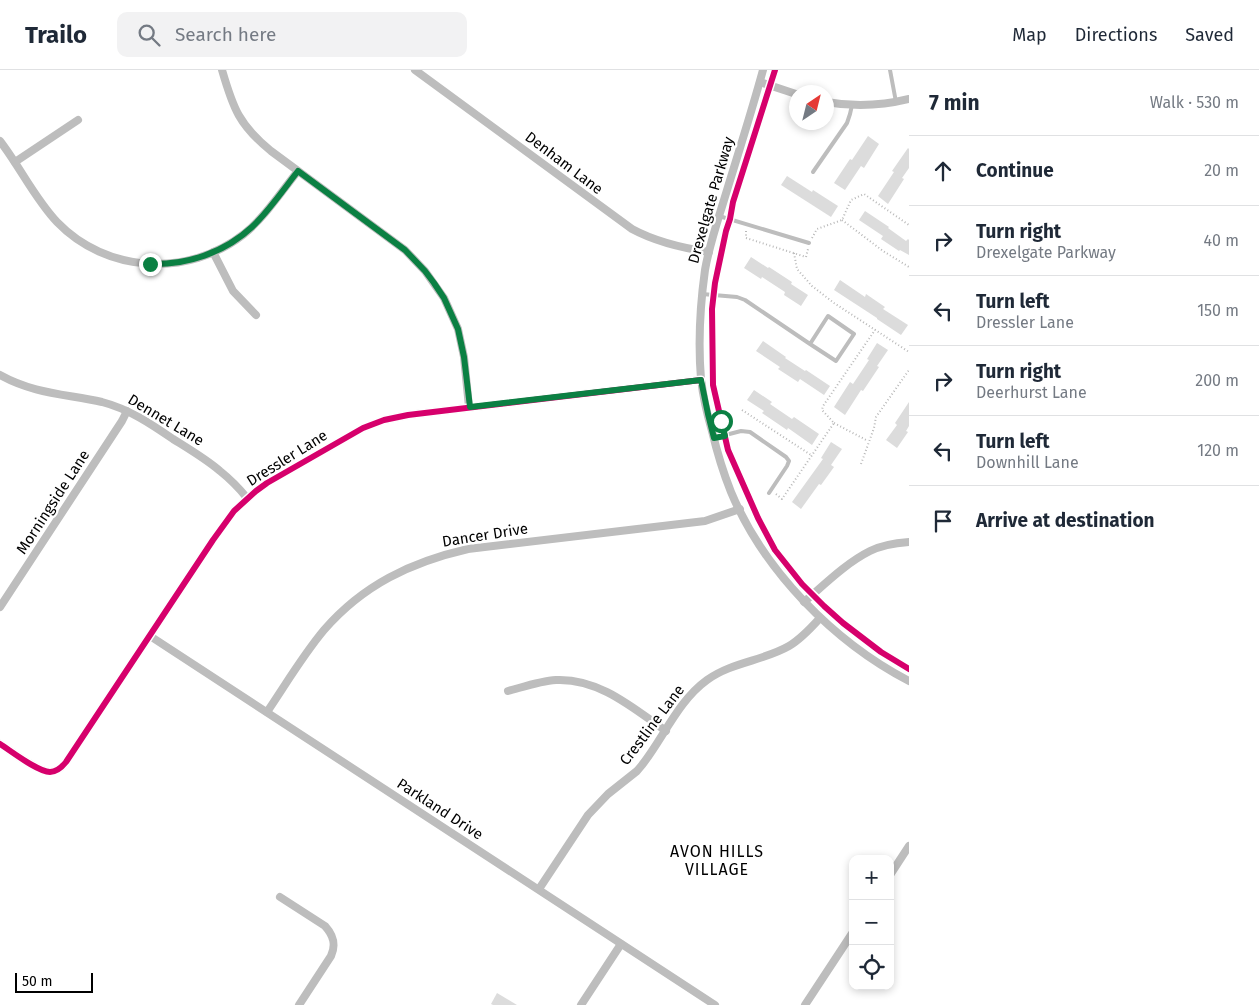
<!DOCTYPE html>
<html lang="en">
<head>
<meta charset="utf-8">
<style>
	body { margin:0; font-family:"Fira Sans",sans-serif; background:#f2f2f3; color:#1f2937 }
	.controls { position:absolute; right:15px; bottom:15px; display:grid; overflow:hidden; border-radius:10px; box-shadow:0 2px 8px #0003 }
	.controls button { width:45px; height:45px; display:grid; place-items:center; padding:0; border:0; border-bottom:1px solid #e0e1e3; background:#fff; color:#1f2937; font:25px sans-serif }
	.compass { position:absolute; left:789px; top:15px; width:45px; height:45px; border-radius:50%; background:#fff; box-shadow:0 2px 8px #0003; rotate:35deg }
	.scale { position:absolute; left:15px; bottom:12px; width:78px; box-sizing:border-box; padding-left:5px; border:2px solid #000; border-top:0; font-size:14px; line-height:18px; white-space:nowrap; color:#000; -webkit-text-stroke:4px #fff; paint-order:stroke }
	.stop { position:absolute; width:15px; height:15px; margin:-11px; border:4px solid #0b8043; border-radius:50%; background:#fff }
	.stop.end { background:#0b8043; border-color:#fff; box-shadow:0 1px 5px #0008 }
	.list { margin:0; padding:0; list-style:none }
	h2 { display:flex; justify-content:space-between; align-items:center; height:65px; margin:0; padding:0 20px; font-size:21px }
	h2 small { font-size:16px; font-weight:400; color:#747a83 }
	.list li { display:grid; grid-template-columns:32px 1fr auto; gap:15px; align-items:center; box-sizing:border-box; height:70px; padding:0 20px; border-top:1px solid #e0e1e3 }
	.list b { display:block; font-size:19px; white-space:nowrap }
	.list p { margin:0; font-size:16px; white-space:nowrap; color:#747a83 }
	.list em { font-size:16px; font-style:normal; color:#747a83 }
	.icon { flex:none; width:28px; height:28px; fill:none; stroke:currentColor; stroke-width:2; stroke-linecap:round; stroke-linejoin:round }
	.map { position:relative; flex:none; width:909px; height:935px; overflow:hidden }
	header { display:flex; align-items:center; gap:30px; box-sizing:border-box; height:70px; padding:0 25px; background:#fff; border-bottom:1px solid #e0e1e3 }
	header strong { font-size:24px }
	nav { display:flex; gap:28px; margin-inline-start:auto; font-size:18px }
	.search { width:350px; height:45px; background:#f2f2f3; display:flex; align-items:center; gap:12px; box-sizing:border-box; padding:0 18px; border-radius:10px; color:#747a83; font-size:19px }
	main { display:flex }
	aside { flex:1; background:#fff }
	.map>svg:first-child { display:block }
	.building { fill:#dcdcdc }
	.lines { fill:none; stroke-linecap:round; stroke-linejoin:round }
	.path { stroke:#b8b8b8; stroke-width:2; stroke-dasharray:1 2.5; stroke-linecap:butt }
	.lane { stroke:#bdbdbd; stroke-width:4 }
	.street { stroke:#bdbdbd; stroke-width:8 }
	.cycleway-casing { stroke:#fff; stroke-width:9 }
	.cycleway { stroke:#d6006c; stroke-width:6 }
	.route { stroke:#0b8043; stroke-width:6 }
	.labels { text-anchor:middle; dominant-baseline:central; stroke-width:4.5; stroke-linejoin:round; paint-order:stroke }
	.street-label { font-size:15px; fill:#000; stroke:#fff }
	.neighbourhood-label { font-size:16px; letter-spacing:1px; fill:#000; stroke:#fff }
</style>
</head>
<body>
<header>
<strong>Trailo</strong>
<div class="search"><svg class="icon" aria-label="search" viewBox="0 0 24 24"><circle cx="10" cy="10" r="6"/><path d="M15 15l6 6"/></svg>Search here</div>
<nav><a>Map</a><a>Directions</a><a>Saved</a></nav>
</header>
<main>
<div class="map">
<svg width="909" height="935" viewBox="0 0 909 935">
	<rect width="100%" height="100%" fill="#fff"/>
	<g class="building">
		<polygon points="868,66 879,74 864,98 861,96 845,120 834,113 850,89 852,90"/>
		<polygon points="908,78 909,79 909,98 902,108 904,109 888,134 878,126 894,102 892,101"/>
		<polygon points="787,106 812,122 813,120 838,136 831,147 781,115"/>
		<polygon points="865,141 889,157 888,158 906,171 908,169 909,170 909,185 900,180 899,181 881,169 883,166 859,150"/>
		<polygon points="751,187 768,198 769,197 792,212 791,214 808,225 801,236 784,225 785,222 762,207 761,209 744,198"/>
		<polygon points="840,210 865,227 866,224 885,237 883,239 908,255 901,265 877,249 877,248 834,220"/>
		<polygon points="763,271 786,287 785,288 805,301 806,300 830,316 824,325 800,309 798,312 778,299 780,297 756,281"/>
		<polygon points="877,273 888,280 877,296 879,297 863,321 861,320 845,345 834,337 850,312 853,314 869,290 867,289"/>
		<polygon points="754,320 772,332 770,334 792,349 794,347 819,364 812,375 788,358 787,360 762,343 764,341 747,330"/>
		<polygon points="909,332 909,356 906,361 908,362 897,378 886,370 897,355 895,353"/>
		<polygon points="831,372 842,379 831,395 834,397 821,415 819,414 801,439 792,432 823,389 821,388"/>
		<polygon points="497,923 517,935 493,935 491,934"/>
	</g>
	<g class="lines">
		<g class="path">
			<polyline points="842,150 883,181 909,197"/>
			<polyline points="746,161 746,168 806,187 808,179"/>
			<polyline points="812,168 817,159 842,150 851,130 864,124 909,155"/>
			<polyline points="794,183 797,199 812,216 834,233 909,282"/>
			<polyline points="742,340 811,385"/>
			<polyline points="834,353 868,371"/>
			<polyline points="861,394 874,358 876,347 909,300"/>
			<polyline points="776,424 782,429 834,353 822,340 823,336 875,260"/>
		</g>
		<g class="lane">
			<polyline points="890,0 896,32"/>
			<polyline points="813,102 847,53 850,44 852,35"/>
			<polyline points="719,146 809,173"/>
			<polyline points="702,224 737,227 745,230 810,274 828,246 854,264 836,291 810,274"/>
			<polyline points="714,368 741,361 750,362 786,387 789,391 787,396 769,423"/>
		</g>
		<g class="street">
			<path d="M 222,0 C 233,38 239,55 271,81 L 405,180 L 425,201 L 444,228 L 458,259 L 464,287 L 469,337"/>
			<path d="M 415,0 L 632,159 C 656,172 682,178 709,182"/>
			<path d="M 763,0 C 751,44 737,87 724,130 C 717,153 709,176 705,200 C 700,236 698,273 701,309 C 703,326 707,344 712,361 C 717,382 723,402 731,422 C 764,501 834,572 909,611"/>
			<polyline points="760,12 796,24"/>
			<path d="M 826,32 C 854,37 881,36 909,29"/>
			<path d="M 0,71 C 20,97 35,129 57,152 C 106,203 188,208 244,164 C 265,147 281,122 298,101"/>
			<polyline points="15,92 78,50"/>
			<polyline points="213,182 233,221 256,245"/>
			<path d="M 0,305 C 34,324 66,324 102,332 C 129,339 151,354 173,369 C 189,379 206,389 220,401 C 230,409 239,418 247,428"/>
			<path d="M 804,532 C 825,514 846,493 870,481 C 882,475 896,473 909,472"/>
			<polyline points="0,537 122,351 127,341"/>
			<polyline points="150,566 715,935"/>
			<path d="M 508,621 C 523,617 540,611 556,610 C 599,608 633,638 666,661"/>
			<path d="M 267,642 C 286,614 303,585 324,560 C 363,515 411,492 468,479 L 705,451 L 740,439"/>
			<path d="M 0,674 C 11,681 38,702 50,702 C 57,702 62,697 66,692 L 213,470 L 234,441 L 256,421 L 267,413 L 363,358 L 384,350 L 408,345 L 701,310"/>
			<polyline points="890,805 909,776"/>
			<path d="M 539,819 L 588,745 L 608,724 L 637,701 L 642,695 C 664,667 678,631 707,610 C 732,592 763,591 789,576 C 801,569 811,558 820,548"/>
			<path d="M 280,827 L 325,856 C 334,866 336,875 331,886 L 299,935"/>
			<polyline points="581,935 621,874"/>
			<polyline points="805,935 853,862"/>
		</g>
		<defs>
			<g id="cycleway">
				<polyline points="775,0 733,132 730,149 726,161 715,213 712,239 713,315 728,380 758,448 775,480 802,514 824,536 843,553 881,582 909,599"/>
				<path d="M 0,674 C 11,681 38,702 50,702 C 57,702 62,697 66,692 L 213,470 L 234,441 L 256,421 L 267,413 L 363,358 L 384,350 L 408,345 L 701,310"/>
			</g>
		</defs>
		<use href="#cycleway" class="cycleway-casing"/>
		<use href="#cycleway" class="cycleway"/>
	</g>
	<g class="lines">
		<path class="route" d="M 150,194 C 187,195 224,183 252,157 C 269,141 283,120 298,101 L 405,180 L 425,201 L 434,213 L 444,228 L 458,259 L 464,287 L 470,337 L 701,310 L 708,344 L 714,368 L 725,366 L 721,351"/>
	</g>
	<g class="labels">
		<g class="street-label">
			<text transform="translate(564 93) rotate(37)">Denham Lane</text>
			<text transform="translate(711 130) rotate(-74)">Drexelgate Parkway</text>
			<text transform="translate(166 350) rotate(31)">Dennet Lane</text>
			<text transform="translate(287 388) rotate(-32)">Dressler Lane</text>
			<text transform="translate(53 432) rotate(-57)">Morningside Lane</text>
			<text transform="translate(485 465) rotate(-9)">Dancer Drive</text>
			<text transform="translate(652 655) rotate(-53)">Crestline Lane</text>
			<text transform="translate(440 739) rotate(33)">Parkland Drive</text>
		</g>
		<g class="neighbourhood-label">
			<text x="717" y="781">AVON HILLS<tspan x="717" dy="18">VILLAGE</tspan></text>
		</g>
	</g>
</svg>
<div class="controls">
<button>+</button>
<button>−</button>
<button><svg class="icon" aria-label="locate" viewBox="0 0 24 24"><circle cx="12" cy="12" r="6"/><path d="M12 2v4M12 18v4M2 12h4M18 12h4"/></svg></button>
</div>
<svg class="compass" viewBox="-18 -18 36 36"><path d="M0-13l5 13h-10z" fill="#e53935"/><path d="M0 13l5-13h-10z" fill="#747a83"/></svg>
<div class="scale">50 m</div>
<div class="stop" style="left:721px;top:351px"></div>
<div class="stop end" style="left:150px;top:194px"></div>
</div>
<aside>
<h2>7 min<small>Walk · 530 m</small></h2>
<ul class="list">
<li><svg class="icon" aria-label="ahead" viewBox="0 0 24 24"><path d="M12 20V5M6 11l6-6 6 6"/></svg><div><b>Continue</b></div><em>20 m</em></li>
<li><svg class="icon" aria-label="right" viewBox="0 0 24 24"><path d="M7 20v-9h11M14 6l5 5-5 5"/></svg><div><b>Turn right</b><p>Drexelgate Parkway</p></div><em>40 m</em></li>
<li><svg class="icon" aria-label="left" viewBox="0 0 24 24"><path d="M17 20v-9H6M10 6l-5 5 5 5"/></svg><div><b>Turn left</b><p>Dressler Lane</p></div><em>150 m</em></li>
<li><svg class="icon" aria-label="right" viewBox="0 0 24 24"><path d="M7 20v-9h11M14 6l5 5-5 5"/></svg><div><b>Turn right</b><p>Deerhurst Lane</p></div><em>200 m</em></li>
<li><svg class="icon" aria-label="left" viewBox="0 0 24 24"><path d="M17 20v-9H6M10 6l-5 5 5 5"/></svg><div><b>Turn left</b><p>Downhill Lane</p></div><em>120 m</em></li>
<li><svg class="icon" aria-label="arrive" viewBox="0 0 24 24"><path d="M6 21V4h12l-3 4 3 4H6"/></svg><div><b>Arrive at destination</b></div></li>
</ul>
</aside>
</main>
</body>
</html>
